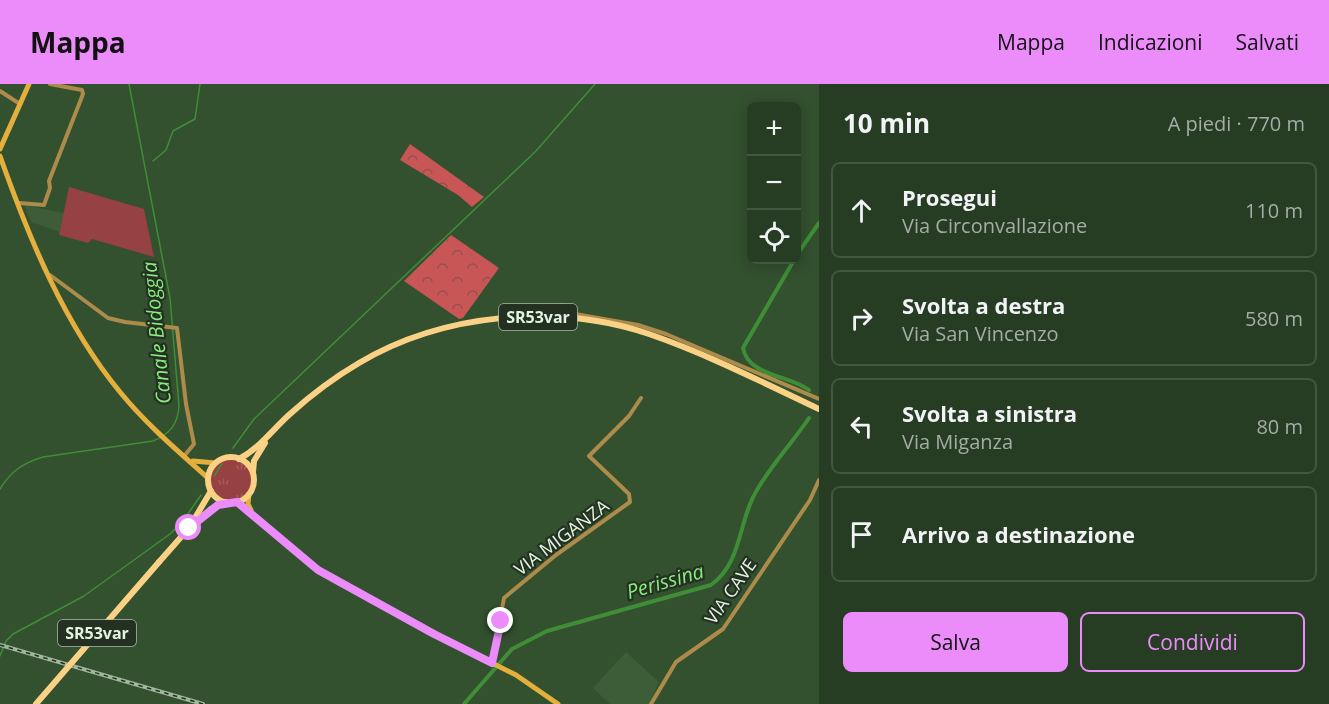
<!DOCTYPE html>
<html lang="it">
<head>
<meta charset="utf-8">
<style>
	body { margin:0; font-family:"Open Sans",sans-serif; background:#324730; color:#f1f3f6 }
	.controls { position:absolute; right:18px; top:18px; display:grid; overflow:hidden; border-radius:9px; box-shadow:0 3px 15px #0003 }
	.controls button { width:54px; height:54px; display:grid; place-items:center; padding:0; border:0; border-bottom:2px solid #425641; background:#263c23; color:#f1f3f6; font:30px sans-serif }
	.stop { position:absolute; width:18px; height:18px; margin:-14px; border:4px solid #ec8cfb; border-radius:50%; background:#fff }
	.stop.end { background:#ec8cfb; border-color:#fff; box-shadow:0 2px 6px #0008 }
	.list { margin:0; padding:0; list-style:none }
	h2 { display:flex; justify-content:space-between; align-items:center; height:78px; margin:0; padding:0 24px; font-size:26px }
	h2 small { font-size:20px; font-weight:400; color:#a4ada6 }
	.list li { display:grid; grid-template-columns:39px 1fr auto; gap:18px; align-items:center; box-sizing:border-box; height:96px; margin:0 12px 12px; padding:0 12px; border:2px solid #425641; border-radius:9px }
	.list b { display:block; font-size:22px; white-space:nowrap }
	.list p { margin:0; font-size:20px; white-space:nowrap; color:#a4ada6 }
	.list em { font-size:20px; font-style:normal; color:#a4ada6 }
	.actions { display:flex; gap:12px; padding:18px 24px }
	.actions a { flex:1; padding:14px 0; border:2px solid #ec8cfb; border-radius:9px; text-align:center; font-size:21px; color:#ec8cfb }
	.actions .main { background:#ec8cfb; color:#111 }
	.icon { flex:none; width:33px; height:33px; fill:none; stroke:currentColor; stroke-width:2; stroke-linecap:round; stroke-linejoin:round }
	.map { position:relative; flex:none; width:819px; height:620px; overflow:hidden }
	header { display:flex; align-items:center; gap:36px; box-sizing:border-box; height:84px; padding:0 30px; background:#ec8cfb; color:#111 }
	header strong { font-size:28px }
	nav { display:flex; gap:33px; margin-inline-start:auto; font-size:21px }
	main { display:flex }
	aside { flex:1; background:#263c23 }
	.map>svg:first-child { display:block }
	.built { fill:#3c5d38 }
	.grass { fill:url(#grass-tufts) }
	.forest { fill:url(#forest-crowns) }
	.park { fill:#964142 }
	.lines { fill:none; stroke-linecap:round; stroke-linejoin:round }
	.stream { stroke:#3f8e37; stroke-width:1.5 }
	.canal { stroke:#3f8e37; stroke-width:4 }
	.street { stroke:#ad8b4a; stroke-width:4 }
	.secondary { stroke:#e5af3d; stroke-width:5 }
	.primary { stroke:#fbd285; stroke-width:6 }
	.rail-casing { stroke:#a0b69d; stroke-width:4 }
	.rail { stroke:#243122; stroke-width:1.5; stroke-dasharray:4.5; stroke-linecap:butt }
	.primary-bridge { stroke:#fbd285; stroke-width:6 }
	.route { stroke:#ec8cfb; stroke-width:8 }
	.labels { text-anchor:middle; dominant-baseline:central; stroke-width:4.5; stroke-linejoin:round; paint-order:stroke }
	.shield { fill:#243122; stroke:#aabaa8; stroke-width:1.5 }
	.shield-label { font-size:16px; font-weight:bold; fill:#e3f5e1 }
	.street-label { font-size:18px; fill:#e3f5e1; stroke:#243122 }
	.water-label { font-size:20px; font-style:italic; fill:#88ed7d; stroke:#243122 }
</style>
</head>
<body>
<header>
<strong>Mappa</strong>
<nav><a>Mappa</a><a>Indicazioni</a><a>Salvati</a></nav>
</header>
<main>
<div class="map">
<svg width="819" height="620" viewBox="0 0 819 620">
	<defs>
		<pattern id="grass-tufts" width="24" height="20" patternUnits="userSpaceOnUse" patternTransform="scale(1.5)"><rect width="24" height="20" fill="#964142"/><path d="M3 7l-1-3M5 7V3M7 7l1-3M15 17l-1-3M17 17v-4M19 17l1-3" fill="none" stroke="#a55d5d"/></pattern>
		<pattern id="forest-crowns" width="20" height="18" patternUnits="userSpaceOnUse" patternTransform="scale(1.5)"><rect width="20" height="18" fill="#c85657"/><path d="M2 6a3 3 0 1 1 6 0M12 15a3 3 0 1 1 6 0" fill="none" stroke="#93514f"/></pattern>
	</defs>
	<rect width="100%" height="100%" fill="#33502f"/>
	<g class="built">
		<polygon points="24,121 64,129 60,148 31,138"/>
		<polygon points="626,568 659,598 649,620 610,620 593,604"/>
	</g>
	<circle class="grass" cx="231" cy="396" r="21"/>
	<g class="forest">
		<polygon points="410,60 484,113 472,123 458,111 400,76"/>
		<polygon points="451,151 499,184 463,234 459,235 404,197"/>
	</g>
	<polygon class="park" points="69,103 144,125 154,173 92,155 88,159 59,151"/>
	<g class="lines">
		<g class="stream">
			<polyline points="153,77 166,66 173,47 195,35 200,0"/>
			<polyline points="233,364 254,335 535,68 595,0"/>
			<polyline points="214,392 222,380"/>
			<path d="M 0,405 C 11,387 23,379 43,373 L 153,357 C 170,350 178,340 179,322 L 170,214 L 129,0"/>
			<polyline points="0,572 6,557 13,550 84,512 170,450 183,437 201,411"/>
		</g>
		<g class="canal">
			<polyline points="796,172 819,139"/>
			<path d="M 794,176 L 743,264 C 748,292 789,291 809,306"/>
			<path d="M 464,620 L 512,565 L 547,547 L 711,501 C 743,478 738,436 757,406 C 772,380 793,358 809,334"/>
		</g>
		<g class="street">
			<polyline points="0,7 20,20"/>
			<polyline points="19,119 44,121 50,104 49,97 83,10 82,6 50,0"/>
			<polyline points="50,191 108,234 125,238 177,244 186,320 194,360 185,371"/>
			<circle cx="561" cy="226" r="4.5"/>
			<polyline points="564,230 575,230 566,225"/>
			<polyline points="575,230 638,241 666,250 819,315"/>
			<polyline points="492,579 504,514 556,471 630,418 629,410 589,372 629,332 641,314"/>
			<polyline points="651,620 676,578 723,545 810,416 819,396"/>
		</g>
		<g class="secondary">
			<polyline points="0,65 29,0"/>
			<path d="M 0,72 C 29,154 64,240 120,308 C 146,340 178,367 208,394"/>
			<polyline points="193,377 216,379"/>
			<polyline points="249,410 248,420 251,426"/>
			<polyline points="237,418 318,486 434,550 516,591 558,620"/>
		</g>
		<g class="primary">
			<circle cx="231" cy="396" r="23"/>
			<path d="M 239,375 C 260,364 273,345 290,330 C 311,311 335,293 359,279 C 443,229 557,219 649,250 C 707,270 764,299 819,325"/>
			<polyline points="253,388 254,377 265,359"/>
			<polyline points="194,440 211,425 226,418"/>
			<polyline points="159,478 189,444 211,407"/>
		</g>
		<defs>
			<polyline id="rail" points="0,561 203,620"/>
		</defs>
		<use href="#rail" class="rail-casing"/>
		<use href="#rail" class="rail"/>
		<polyline class="primary-bridge" points="36,620 159,478"/>
	</g>
	<g class="lines">
		<polyline class="route" points="189,444 218,421 237,418 318,486 434,550 492,579 501,537"/>
	</g>
	<g class="labels">
		<g class="shield">
			<rect x="499" y="220" width="78" height="26" rx="4.5"/>
			<rect x="58" y="536" width="78" height="26" rx="4.5"/>
		</g>
		<g class="shield-label">
			<text x="538" y="233">SR53var</text>
			<text x="97" y="549">SR53var</text>
		</g>
		<g class="street-label">
			<text transform="translate(561 453) rotate(-37)">VIA MIGANZA</text>
			<text transform="translate(730 507) rotate(-55)">VIA CAVE</text>
		</g>
		<g class="water-label">
			<text transform="translate(156 249) rotate(-96)">Canale Bidoggia</text>
			<text transform="translate(665 497) rotate(-16)">Perissina</text>
		</g>
	</g>
</svg>
<div class="controls">
<button>+</button>
<button>−</button>
<button><svg class="icon" aria-label="locate" viewBox="0 0 24 24"><circle cx="12" cy="12" r="6"/><path d="M12 2v4M12 18v4M2 12h4M18 12h4"/></svg></button>
</div>
<div class="stop" style="left:189px;top:444px"></div>
<div class="stop end" style="left:501px;top:537px"></div>
</div>
<aside>
<h2>10 min<small>A piedi · 770 m</small></h2>
<ul class="list">
<li><svg class="icon" aria-label="ahead" viewBox="0 0 24 24"><path d="M12 20V5M6 11l6-6 6 6"/></svg><div><b>Prosegui</b><p>Via Circonvallazione</p></div><em>110 m</em></li>
<li><svg class="icon" aria-label="right" viewBox="0 0 24 24"><path d="M7 20v-9h11M14 6l5 5-5 5"/></svg><div><b>Svolta a destra</b><p>Via San Vincenzo</p></div><em>580 m</em></li>
<li><svg class="icon" aria-label="left" viewBox="0 0 24 24"><path d="M17 20v-9H6M10 6l-5 5 5 5"/></svg><div><b>Svolta a sinistra</b><p>Via Miganza</p></div><em>80 m</em></li>
<li><svg class="icon" aria-label="arrive" viewBox="0 0 24 24"><path d="M6 21V4h12l-3 4 3 4H6"/></svg><div><b>Arrivo a destinazione</b></div></li>
</ul>
<div class="actions"><a class="main">Salva</a><a>Condividi</a></div>
</aside>
</main>
</body>
</html>
